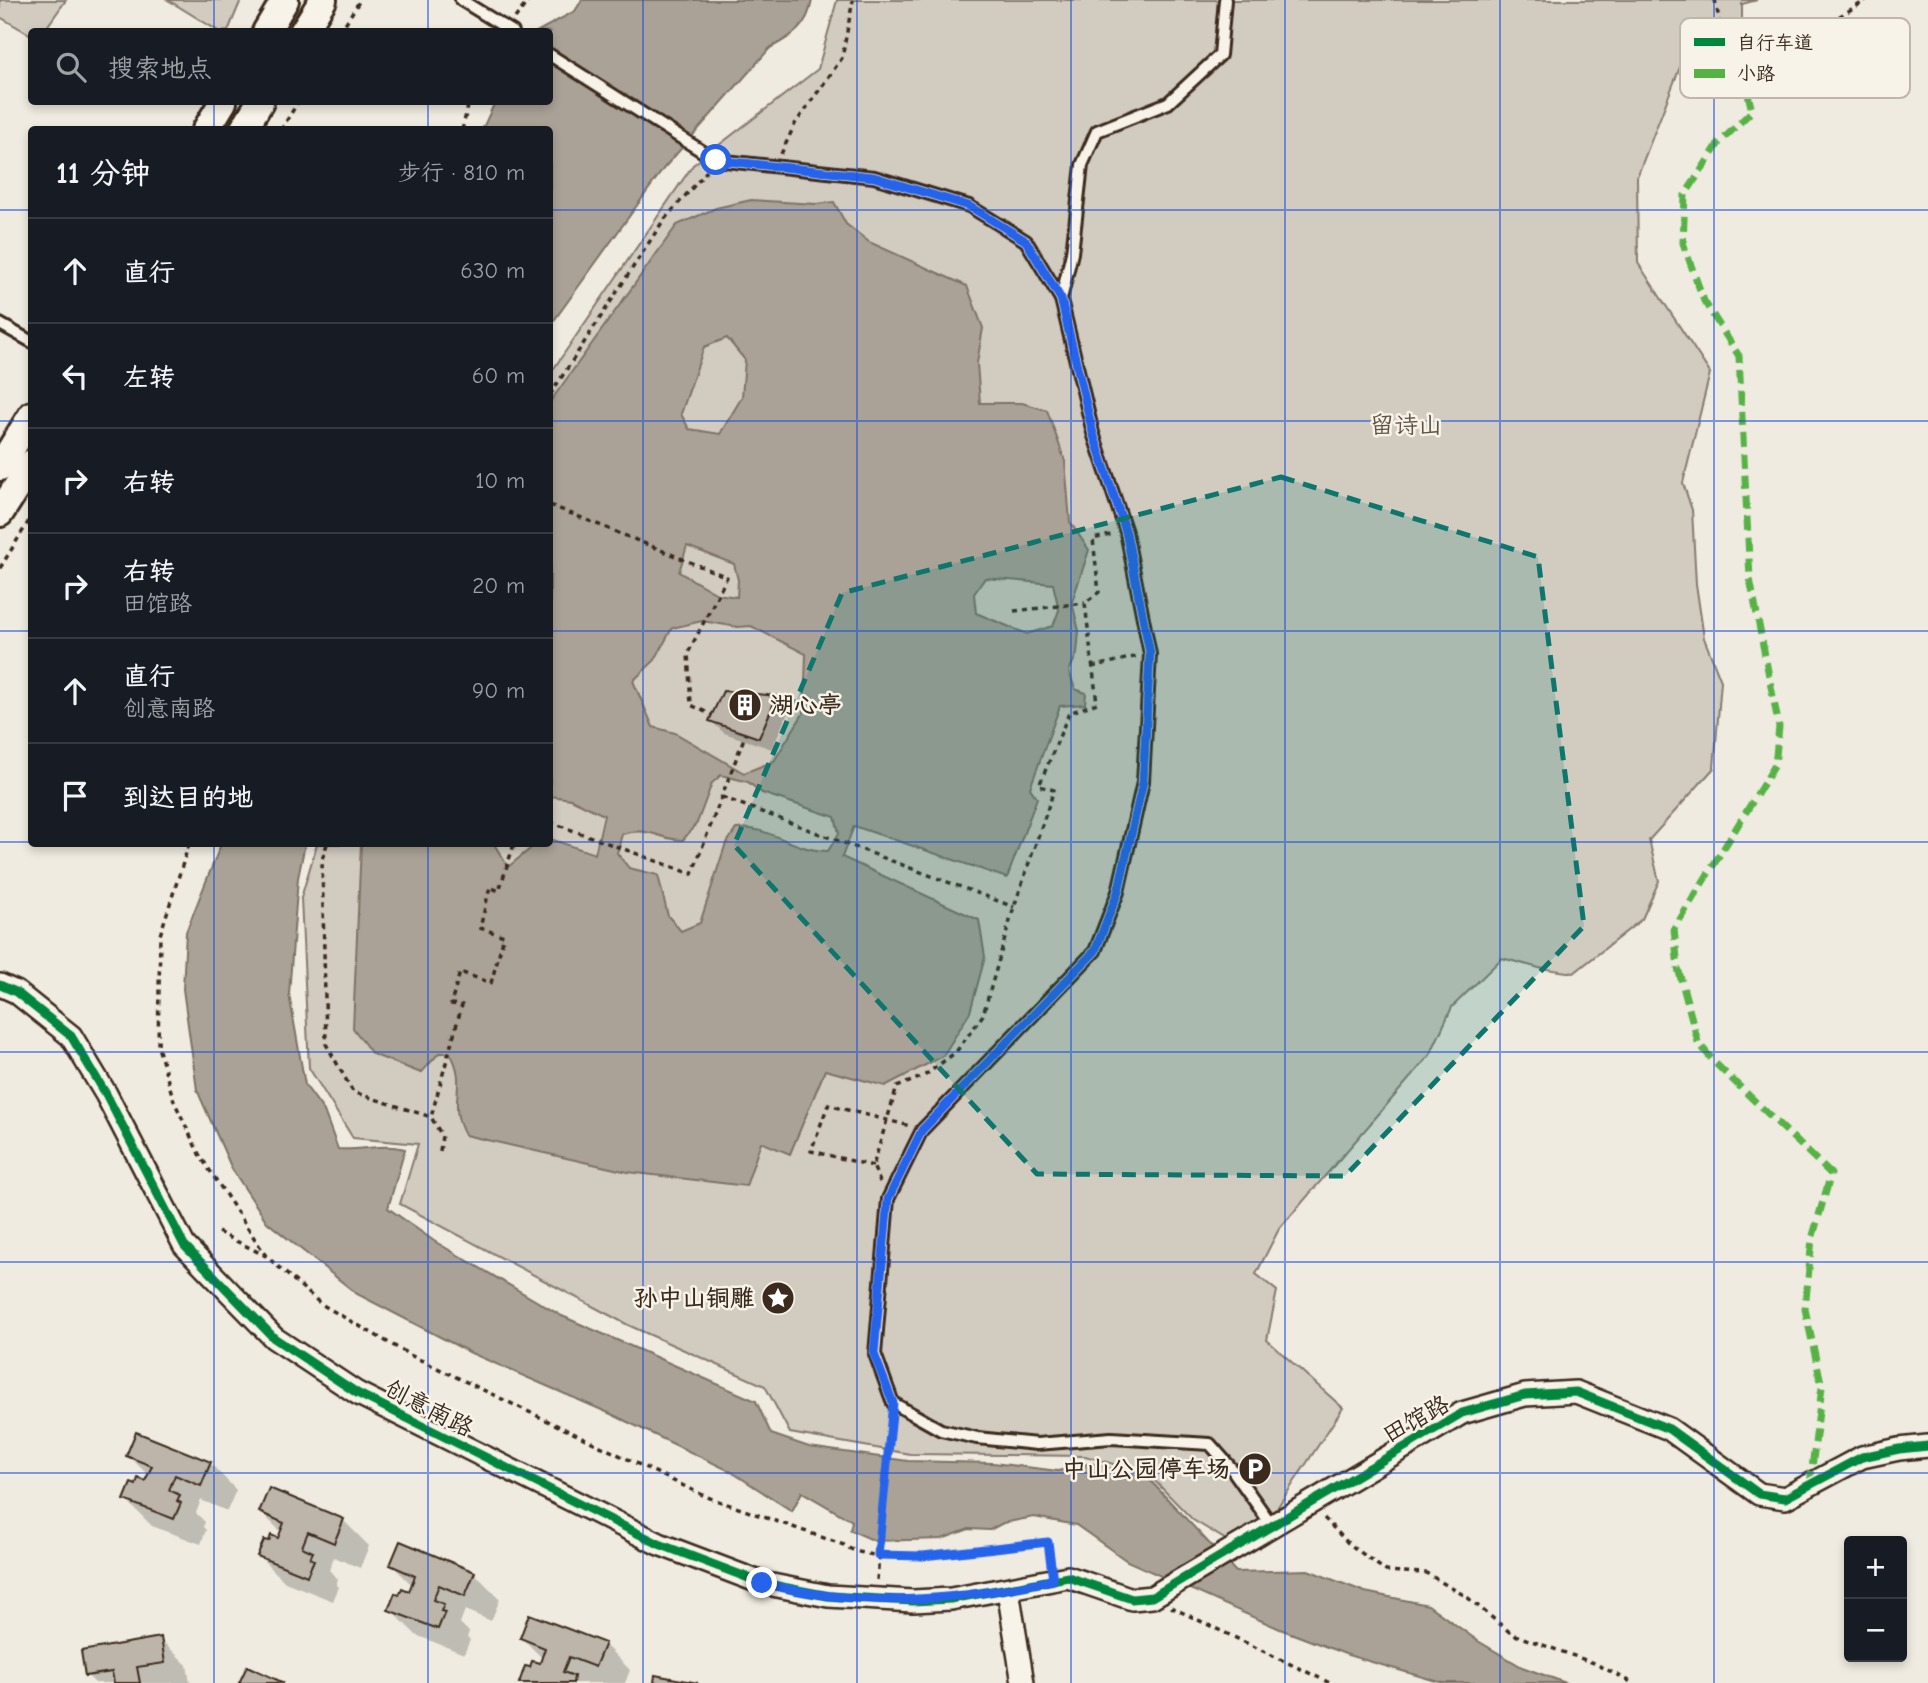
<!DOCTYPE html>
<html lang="zh">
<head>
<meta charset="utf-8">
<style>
	body { margin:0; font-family:"Comic Neue","LXGW WenKai TC",sans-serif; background:#242831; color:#f1f3f6 }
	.controls { position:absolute; right:21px; bottom:21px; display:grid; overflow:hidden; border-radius:7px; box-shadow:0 4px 10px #0003 }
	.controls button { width:63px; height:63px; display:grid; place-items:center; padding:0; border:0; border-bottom:2px solid #363941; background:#171b24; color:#f1f3f6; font:35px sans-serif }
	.stop { position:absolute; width:21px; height:21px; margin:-16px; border:5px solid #2563eb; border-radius:50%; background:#fff }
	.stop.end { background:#2563eb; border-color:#fff; box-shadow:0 2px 7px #0008 }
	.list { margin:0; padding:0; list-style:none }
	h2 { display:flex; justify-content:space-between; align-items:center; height:91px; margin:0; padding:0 28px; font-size:30px }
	h2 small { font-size:23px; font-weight:400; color:#9ea1a6 }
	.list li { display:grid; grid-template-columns:46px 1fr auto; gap:21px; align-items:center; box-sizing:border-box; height:105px; padding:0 28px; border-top:2px solid #363941 }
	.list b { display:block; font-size:26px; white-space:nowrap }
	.list p { margin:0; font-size:23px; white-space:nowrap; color:#9ea1a6 }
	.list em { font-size:23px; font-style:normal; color:#9ea1a6 }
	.icon { flex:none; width:38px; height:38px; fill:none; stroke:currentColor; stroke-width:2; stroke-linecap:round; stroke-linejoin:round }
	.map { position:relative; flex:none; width:1928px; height:1683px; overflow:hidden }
	.search { position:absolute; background:#171b24; box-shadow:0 4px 10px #0003; left:28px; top:28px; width:525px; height:77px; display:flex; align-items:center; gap:18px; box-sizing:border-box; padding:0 24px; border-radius:7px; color:#9ea1a6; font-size:26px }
	.panel { position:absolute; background:#171b24; box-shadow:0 4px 10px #0003; left:28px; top:126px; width:525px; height:721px; border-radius:7px }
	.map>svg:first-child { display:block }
	.green { fill:#d1cbc0; stroke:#867a6f; stroke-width:2 }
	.water { fill:#aaa296; stroke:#7e7266; stroke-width:2; fill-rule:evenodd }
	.shadow { fill:#0003 }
	.building { fill:#bdb5aa; stroke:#3b2a1e; stroke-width:2 }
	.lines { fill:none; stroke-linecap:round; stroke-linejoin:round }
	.service-casing { stroke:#3b2a1e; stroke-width:16 }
	.minor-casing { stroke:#3b2a1e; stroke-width:26 }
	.tertiary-casing { stroke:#3b2a1e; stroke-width:32 }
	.path { stroke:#3b2a1e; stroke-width:3.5; stroke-dasharray:5 5; stroke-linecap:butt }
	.service { stroke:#f7f3e8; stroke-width:10 }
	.minor { stroke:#f7f3e8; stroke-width:21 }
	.tertiary { stroke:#f7f3e8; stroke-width:26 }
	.quiet { stroke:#57b245; stroke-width:7; stroke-dasharray:14 7; stroke-linecap:butt }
	.cycleway-casing { stroke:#f7f3e8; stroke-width:13 }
	.cycleway { stroke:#00873e; stroke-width:9 }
	.route { stroke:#2563eb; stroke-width:9 }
	.marked { fill:#0f766e; fill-opacity:0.2; stroke:#0f766e; stroke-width:5; stroke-dasharray:14 9; stroke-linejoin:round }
	.grid { fill:none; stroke:#1d4ed8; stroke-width:2; stroke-opacity:0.55 }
	.labels { text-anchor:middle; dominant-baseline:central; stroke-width:5; stroke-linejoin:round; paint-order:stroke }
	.park-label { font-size:24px; fill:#605246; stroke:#f7f3e8 }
	.poi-label { font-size:24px; font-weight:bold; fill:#3b2a1e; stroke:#f7f3e8; text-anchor:end }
	.street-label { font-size:24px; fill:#3b2a1e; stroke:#f7f3e8 }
	.key { fill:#f7f3e8; stroke:#bfb7ab; stroke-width:2 }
	.key-label { font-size:19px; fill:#3b2a1e }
</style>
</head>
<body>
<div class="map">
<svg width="1928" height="1683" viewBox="0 0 1928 1683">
	<rect width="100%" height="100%" fill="#efebe0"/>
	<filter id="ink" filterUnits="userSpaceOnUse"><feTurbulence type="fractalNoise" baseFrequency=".0143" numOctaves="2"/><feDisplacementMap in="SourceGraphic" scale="14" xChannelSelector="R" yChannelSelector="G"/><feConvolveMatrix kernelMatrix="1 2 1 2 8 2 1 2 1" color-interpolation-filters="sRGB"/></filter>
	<g filter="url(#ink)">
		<g class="green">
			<polygon points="0,0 66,0 44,31 32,32 31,35 0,17"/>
			<polygon points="168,0 241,0 228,31 220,32"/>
			<polygon points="837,0 1757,0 1742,4 1742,54 1680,67 1637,177 1638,263 1710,373 1683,483 1692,510 1696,584 1704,638 1721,681 1714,768 1649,840 1659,881 1642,919 1574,973 1539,968 1502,958 1452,1007 1430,1055 1279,1229 1256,1274 1277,1291 1267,1340 1343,1408 1275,1511 1228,1541 1193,1520 1148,1474 1085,1456 910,1454 790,1433 765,1386 628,1325 400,1204 418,1144 353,1138 309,1068 301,898 317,844 550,844 550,374 693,165 818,69"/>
		</g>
		<g class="water">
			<path d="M 582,0 L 812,0 C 808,26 793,36 770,48 L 664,168 L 550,326 L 550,130 L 482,130 L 495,102 L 550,102 L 550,32 L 538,31 L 575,11 Z"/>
			<path d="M 751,200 L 816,204 L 834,202 L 846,224 L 869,242 L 967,286 L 983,328 L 977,363 L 980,403 L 1022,403 L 1047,410 L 1065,461 L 1070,522 L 1089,550 L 1072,602 L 1079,631 L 1077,654 L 1069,671 L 1075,689 L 1086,693 L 1085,704 L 1060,706 L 1030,788 L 1037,798 L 1007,878 L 854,826 L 842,857 L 979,920 L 985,957 L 970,1012 L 943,1056 L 885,1086 L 825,1070 L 790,1154 L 761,1142 L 746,1186 L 628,1172 L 465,1135 C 446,1101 469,1085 450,1053 L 439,1053 L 421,1073 L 372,1054 L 353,1028 L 361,844 L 494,844 L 508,867 L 536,844 L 550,844 L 550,839 L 595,854 L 604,815 L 571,799 L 550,796 L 550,402 L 677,225 L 716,208 ZM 727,338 L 745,360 L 742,397 L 720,434 L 689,429 L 681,414 L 704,347 ZM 687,546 L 734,564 L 738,580 L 737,597 L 717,594 L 679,572 ZM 985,578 L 1053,584 L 1059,610 L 1053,626 L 1027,634 L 976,613 L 974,594 ZM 702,621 L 738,627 L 751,626 L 806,654 L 804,712 L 774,761 L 744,773 L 675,733 L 653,727 L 633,681 L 655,660 L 672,628 ZM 721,775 L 748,782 L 762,793 L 835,817 L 839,833 L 828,851 C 793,851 767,824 736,829 L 725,846 L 700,923 L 681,931 L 668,916 L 658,875 L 629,868 L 617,853 L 622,834 C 652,826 658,840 683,840 L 697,823 L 712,783 Z"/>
			<path d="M 221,844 L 305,844 L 298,878 L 289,994 L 305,1085 L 324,1111 L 338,1149 C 362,1151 383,1143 405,1149 L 388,1208 L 434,1241 L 562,1316 L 756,1401 L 771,1434 L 809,1447 L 908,1461 L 993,1463 L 1058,1471 L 1091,1463 L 1147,1477 L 1236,1572 L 1308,1570 L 1365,1592 L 1428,1605 L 1478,1641 L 1522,1667 L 1566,1683 L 1443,1683 L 1348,1655 L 1280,1629 L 1127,1561 L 1076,1525 L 1034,1517 L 1003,1523 L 990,1530 L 969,1529 L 942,1539 L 875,1541 L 850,1530 L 852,1521 L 802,1492 L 792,1511 L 730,1471 L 611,1414 L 471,1353 L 357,1294 L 267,1222 L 232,1169 L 197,1090 L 183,989 L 186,932 Z"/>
		</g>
		<g class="shadow">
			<polygon points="776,698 789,710 772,749 724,733 711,721"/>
			<polygon points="128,1455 210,1463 236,1490 227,1511 201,1500 196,1513 205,1522 203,1527 206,1530 201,1544 152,1526 126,1500 146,1483 149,1476"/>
			<polygon points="261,1512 343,1520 369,1546 360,1568 334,1557 329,1570 338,1579 336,1584 339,1587 333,1601 285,1582 259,1556 279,1540 282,1533"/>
			<polygon points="392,1565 474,1573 500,1599 491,1621 465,1610 460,1623 469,1632 467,1637 470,1640 464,1654 416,1635 390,1609 400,1597 410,1593 413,1586"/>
			<polygon points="522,1638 604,1644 630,1670 625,1683 522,1683 543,1659"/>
			<polygon points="160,1639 187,1665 190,1683 95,1683 87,1675"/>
		</g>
		<g class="building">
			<polygon points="723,691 777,696 759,738 709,721"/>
			<polygon points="136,1432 211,1462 201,1486 175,1475 169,1490 180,1495 177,1501 181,1503 174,1519 124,1500 131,1483 136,1485 138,1478 145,1481 152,1466 126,1456"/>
			<polygon points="269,1488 344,1519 334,1543 308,1532 302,1547 313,1552 310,1558 314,1560 307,1576 257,1556 264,1540 269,1541 271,1535 278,1538 284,1523 259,1512"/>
			<polygon points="400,1541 475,1572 465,1596 439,1585 433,1600 444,1604 441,1611 445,1612 438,1629 388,1610 395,1593 399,1595 402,1588 409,1591 415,1576 390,1565"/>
			<polygon points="529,1614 605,1643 595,1667 569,1657 563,1672 574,1676 573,1683 519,1683 525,1666 530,1667 532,1661 540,1663 545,1648 520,1638"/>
			<polygon points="161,1637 165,1663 137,1667 140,1683 114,1683 112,1672 85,1676 81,1651"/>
			<polygon points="247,1666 284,1683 239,1683"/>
			<polygon points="655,1675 698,1683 654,1683"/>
		</g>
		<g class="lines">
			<defs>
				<g id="service">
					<polyline points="461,0 513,32"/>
					<polyline points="1225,0 1220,55 1168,103 1097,131 1082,165 1072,253 1061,299 1093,433 1126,532 1150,654 1143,782 1118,892 1095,951 922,1130 888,1199 875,1354 893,1403 941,1430 977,1438 1037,1444 1111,1438 1210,1444 1232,1469 1271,1524"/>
					<polyline points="550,55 716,160 874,177 969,206 1026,241 1061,299"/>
					<polyline points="0,324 32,342"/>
				</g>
				<g id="minor">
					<polyline points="0,985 16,992 71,1036 106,1094 184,1245 274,1338 357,1393 659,1544 762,1583 828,1596 913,1601 951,1599 1068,1577 1132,1599 1152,1597 1462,1413 1525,1395 1576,1392 1669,1429 1759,1494 1785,1498 1862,1457 1899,1449 1928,1446"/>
					<polyline points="1008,1590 1023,1683"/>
				</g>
				<g id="tertiary">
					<polyline points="266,32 285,0"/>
					<polyline points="303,32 323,0"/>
					<polyline points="206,130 223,102"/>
					<polyline points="243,130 260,102"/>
					<polyline points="0,467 32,415"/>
					<polyline points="0,513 32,463"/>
				</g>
			</defs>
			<use href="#service" class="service-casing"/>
			<use href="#minor" class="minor-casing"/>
			<use href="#tertiary" class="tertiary-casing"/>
			<g class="path">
				<polyline points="1715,0 1720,23 1743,73 1867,0"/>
				<polyline points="515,18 529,0"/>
				<polyline points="340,32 360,0"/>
				<polyline points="281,130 298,102"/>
				<polyline points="462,130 469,102"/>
				<polyline points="781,154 795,124 842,58 853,0"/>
				<polyline points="550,395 663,221 707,171"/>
				<polyline points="550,505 727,577 688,653 691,705 712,715"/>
				<polyline points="0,568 32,516"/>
				<polyline points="1014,611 1085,603"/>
				<polyline points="1092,667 1138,656"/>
				<polyline points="722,797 1014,907"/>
				<polyline points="550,822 692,874 746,733"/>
				<path d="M 189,844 L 160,935 L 158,1047 L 174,1101 L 199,1154 L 266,1256 L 321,1304 L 410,1355 L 707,1497 L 844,1545 C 876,1570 1005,1547 1048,1542 L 1050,1561"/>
				<polyline points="327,844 322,860 326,1044 353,1092 431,1117"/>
				<polyline points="440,1151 442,1136 431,1117 462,1005 451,1004 460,972 491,983 504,936 480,928 490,887 499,891 514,844"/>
				<polyline points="873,1166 811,1151 828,1105 910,1126"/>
				<polyline points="880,1182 873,1166 897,1087 924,1076 956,1052 983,1015 1014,907 1054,790 1039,786 1069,713 1097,703 1085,603 1099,592 1093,539 1114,534"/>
				<polyline points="218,1232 266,1256"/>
				<polyline points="1324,1518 1348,1543 1386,1571 1426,1573 1467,1597 1512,1634 1594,1663 1633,1683"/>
				<polyline points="877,1580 891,1417"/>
				<polyline points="1171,1607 1330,1683"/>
			</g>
			<use href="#service" class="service"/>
			<use href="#minor" class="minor"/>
			<use href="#tertiary" class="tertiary"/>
			<polyline class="quiet" points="1743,73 1752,111 1719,143 1685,195 1683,243 1704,301 1739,356 1750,579 1779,727 1775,765 1674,929 1678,968 1698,1042 1714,1062 1831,1174 1812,1239 1805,1309 1822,1387 1810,1484"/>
			<defs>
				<polyline id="cycleway" points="0,985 16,992 71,1036 106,1094 184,1245 274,1338 357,1393 659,1544 762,1583 828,1596 913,1601 951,1599 1068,1577 1132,1599 1152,1597 1462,1413 1525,1395 1576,1392 1669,1429 1759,1494 1785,1498 1862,1457 1899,1449 1928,1446"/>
			</defs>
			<use href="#cycleway" class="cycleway-casing"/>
			<use href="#cycleway" class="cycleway"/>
		</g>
	</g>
	<g class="lines" filter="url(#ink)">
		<path class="route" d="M 716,160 L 874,177 L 969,206 L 1026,241 L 1061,299 L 1093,433 L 1126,532 L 1150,653 L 1143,782 L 1118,892 L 1095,951 L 922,1130 L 888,1199 L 874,1354 L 893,1403 L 878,1555 L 923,1556 L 1048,1542 L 1053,1580 C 950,1602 865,1609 762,1583"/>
	</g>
	<path class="marked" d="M 1281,477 L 1538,557 L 1584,926 L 1345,1176 L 1037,1174 L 734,845 L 842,593 Z"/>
	<path class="grid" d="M 214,0 L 214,32M 428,0 L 428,32M 643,0 L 643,1683M 857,0 L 857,1683M 1071,0 L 1071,1683M 1285,0 L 1285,1683M 1500,0 L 1500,1683M 1714,0 L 1714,1683M 214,102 L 214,130M 428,102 L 428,130M 0,210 L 32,210M 550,210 L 1928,210M 0,421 L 32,421M 550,421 L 1928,421M 0,631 L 32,631M 550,631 L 1928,631M 0,842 L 32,842M 550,842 L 1928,842M 214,844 L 214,1683M 428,844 L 428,1683M 0,1052 L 1928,1052M 0,1262 L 1928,1262M 0,1473 L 1928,1473"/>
	<defs>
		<symbol id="building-disc" viewBox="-11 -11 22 22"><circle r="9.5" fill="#3b2a1e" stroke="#f7f3e8"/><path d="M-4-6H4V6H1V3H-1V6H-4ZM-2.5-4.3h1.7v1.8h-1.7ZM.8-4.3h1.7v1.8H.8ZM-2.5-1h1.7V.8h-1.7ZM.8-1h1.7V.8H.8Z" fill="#fff"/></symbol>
		<symbol id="sight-disc" viewBox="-11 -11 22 22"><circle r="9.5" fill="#3b2a1e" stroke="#f7f3e8"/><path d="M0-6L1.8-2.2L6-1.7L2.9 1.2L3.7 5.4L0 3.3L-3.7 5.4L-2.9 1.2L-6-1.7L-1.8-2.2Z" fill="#fff"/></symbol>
		<symbol id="parking-disc" viewBox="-11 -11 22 22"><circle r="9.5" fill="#3b2a1e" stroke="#f7f3e8"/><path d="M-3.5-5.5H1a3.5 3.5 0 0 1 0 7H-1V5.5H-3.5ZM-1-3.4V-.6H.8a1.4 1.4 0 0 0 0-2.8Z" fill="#fff"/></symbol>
	</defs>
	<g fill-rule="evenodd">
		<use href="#building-disc" x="726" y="686" width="38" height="38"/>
		<use href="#sight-disc" x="759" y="1279" width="38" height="38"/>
		<use href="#parking-disc" x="1236" y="1450" width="38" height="38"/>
	</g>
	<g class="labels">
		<g class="park-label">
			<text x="1406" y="425">留诗山</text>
		</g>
		<g class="poi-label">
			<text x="770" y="705" text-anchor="start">湖心亭</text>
			<text x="754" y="1298">孙中山铜雕</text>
			<text x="1230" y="1469">中山公园停车场</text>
		</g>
		<g class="street-label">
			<text transform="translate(429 1408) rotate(27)">创意南路</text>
			<text transform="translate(1416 1419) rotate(-29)">田馆路</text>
		</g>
	</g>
	<rect x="1680" y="18" width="230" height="80" rx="10" class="key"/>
	<rect x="1694" y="38" width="31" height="8" fill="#00873e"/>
	<rect x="1694" y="69" width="31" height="9" fill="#57b245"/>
	<g class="key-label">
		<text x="1737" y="49">自行车道</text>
		<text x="1737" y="80">小路</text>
	</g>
</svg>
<div class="controls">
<button>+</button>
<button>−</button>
</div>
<div class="stop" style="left:716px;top:160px"></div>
<div class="stop end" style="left:762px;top:1583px"></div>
<div class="search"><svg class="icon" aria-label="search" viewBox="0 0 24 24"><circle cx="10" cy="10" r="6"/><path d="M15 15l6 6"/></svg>搜索地点</div>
<section class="panel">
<h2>11 分钟<small>步行 · 810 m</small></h2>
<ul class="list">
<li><svg class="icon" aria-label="ahead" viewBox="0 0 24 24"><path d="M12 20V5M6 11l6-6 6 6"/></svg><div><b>直行</b></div><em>630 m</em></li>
<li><svg class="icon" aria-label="left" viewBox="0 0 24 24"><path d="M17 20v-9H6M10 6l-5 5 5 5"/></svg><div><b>左转</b></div><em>60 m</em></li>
<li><svg class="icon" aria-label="right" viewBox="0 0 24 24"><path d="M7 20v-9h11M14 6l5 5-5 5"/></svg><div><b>右转</b></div><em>10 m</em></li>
<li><svg class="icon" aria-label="right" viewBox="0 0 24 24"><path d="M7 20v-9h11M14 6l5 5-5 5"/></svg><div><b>右转</b><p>田馆路</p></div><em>20 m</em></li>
<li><svg class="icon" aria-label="ahead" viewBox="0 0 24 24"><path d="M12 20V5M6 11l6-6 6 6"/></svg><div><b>直行</b><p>创意南路</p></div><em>90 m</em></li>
<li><svg class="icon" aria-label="arrive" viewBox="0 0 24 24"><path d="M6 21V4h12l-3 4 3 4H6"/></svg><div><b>到达目的地</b></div></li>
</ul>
</section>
</div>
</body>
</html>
